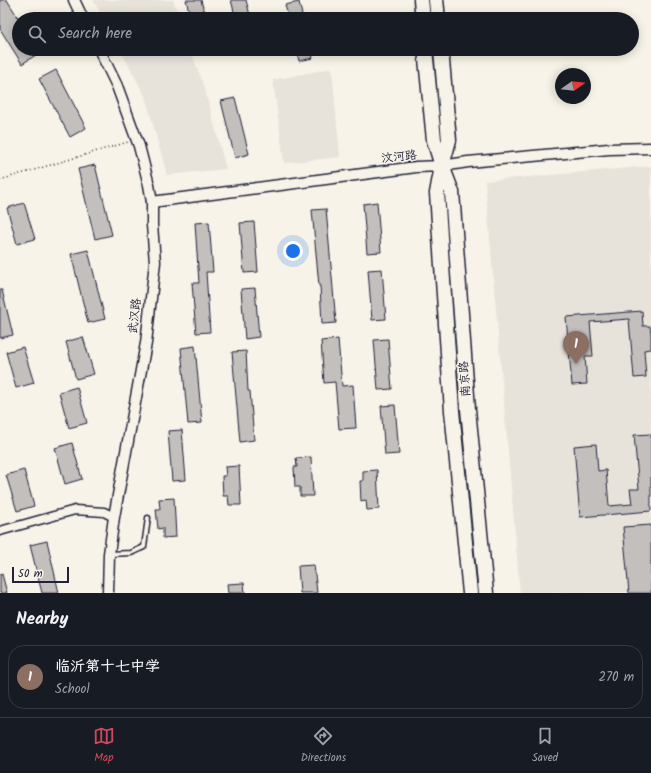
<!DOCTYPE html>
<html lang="en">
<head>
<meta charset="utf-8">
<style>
	body { margin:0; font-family:Kalam,"LXGW WenKai TC",sans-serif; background:#242831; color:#f1f3f6 }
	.compass { position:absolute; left:555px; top:68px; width:36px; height:36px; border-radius:50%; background:#171b24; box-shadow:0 2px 10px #0003; rotate:76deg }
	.scale { position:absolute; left:12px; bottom:10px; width:57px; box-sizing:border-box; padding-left:4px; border:2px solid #22223b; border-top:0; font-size:11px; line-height:14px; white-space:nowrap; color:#22223b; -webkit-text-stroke:3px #f7f3e8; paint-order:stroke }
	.you { position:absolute; left:293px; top:251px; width:14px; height:14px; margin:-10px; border:3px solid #fff; border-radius:50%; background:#1a73e8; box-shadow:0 0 0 6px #1a73e833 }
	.badge { display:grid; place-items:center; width:26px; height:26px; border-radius:50%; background:#d1495b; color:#fff; font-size:13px; font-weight:700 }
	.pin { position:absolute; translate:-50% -33px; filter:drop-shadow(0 1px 2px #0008) }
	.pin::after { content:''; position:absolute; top:21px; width:14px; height:12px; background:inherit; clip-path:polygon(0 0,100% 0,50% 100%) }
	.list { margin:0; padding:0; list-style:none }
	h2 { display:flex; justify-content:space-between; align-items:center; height:52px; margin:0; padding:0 16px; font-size:17px }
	h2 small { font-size:13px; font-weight:400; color:#9ea1a6 }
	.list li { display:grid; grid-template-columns:26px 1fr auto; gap:12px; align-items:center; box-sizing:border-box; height:64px; margin:0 8px 8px; padding:0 8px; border:1px solid #363941; border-radius:16px }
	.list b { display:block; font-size:15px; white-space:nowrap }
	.list p { margin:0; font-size:13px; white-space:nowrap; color:#9ea1a6 }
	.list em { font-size:13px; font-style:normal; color:#9ea1a6 }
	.icon { flex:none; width:22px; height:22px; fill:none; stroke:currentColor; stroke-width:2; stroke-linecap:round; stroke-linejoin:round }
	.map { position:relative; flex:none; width:651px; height:593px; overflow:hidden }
	.search { position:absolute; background:#171b24; box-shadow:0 2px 10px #0003; left:12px; right:12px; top:12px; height:44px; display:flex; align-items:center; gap:10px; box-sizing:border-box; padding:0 14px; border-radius:22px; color:#9ea1a6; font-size:15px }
	.sheet { height:124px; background:#171b24 }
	nav { display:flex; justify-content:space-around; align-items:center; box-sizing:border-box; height:56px; border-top:1px solid #363941; background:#171b24; font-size:11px; color:#9ea1a6 }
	nav a { display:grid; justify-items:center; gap:2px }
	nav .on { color:#d1495b }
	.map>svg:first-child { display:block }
	.built { fill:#e7e3db }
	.building { fill:#c2bfbd; stroke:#22223b }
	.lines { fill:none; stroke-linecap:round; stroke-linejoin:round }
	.service-casing { stroke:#22223b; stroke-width:7 }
	.minor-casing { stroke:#22223b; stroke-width:11 }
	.tertiary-casing { stroke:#22223b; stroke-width:13 }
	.trunk-casing { stroke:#22223b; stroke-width:17 }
	.path { stroke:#22223b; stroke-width:1.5; stroke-dasharray:1 3; stroke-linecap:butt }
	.service { stroke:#f7f3e8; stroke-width:4 }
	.minor { stroke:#f7f3e8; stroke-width:8 }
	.tertiary { stroke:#f7f3e8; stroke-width:10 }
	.trunk { stroke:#f7f3e8; stroke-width:14 }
	.labels { text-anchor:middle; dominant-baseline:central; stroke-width:3; stroke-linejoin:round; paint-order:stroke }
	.street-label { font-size:12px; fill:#22223b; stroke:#f7f3e8 }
</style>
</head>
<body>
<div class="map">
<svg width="651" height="593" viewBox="0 0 651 593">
	<rect width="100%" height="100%" fill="#f7f3e8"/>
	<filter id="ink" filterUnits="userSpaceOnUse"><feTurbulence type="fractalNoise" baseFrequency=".025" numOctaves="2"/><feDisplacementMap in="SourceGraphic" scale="8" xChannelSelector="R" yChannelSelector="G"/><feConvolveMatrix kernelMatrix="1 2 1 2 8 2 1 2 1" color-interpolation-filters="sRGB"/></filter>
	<g filter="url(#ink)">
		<g class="built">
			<polygon points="93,0 173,0 180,19 104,19"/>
			<polygon points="120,49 190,49 205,89 226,169 167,175 145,96"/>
			<polygon points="332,68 340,157 284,163 273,80"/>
			<polygon points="651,166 651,593 520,593 485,181"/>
		</g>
		<g class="building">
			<polygon points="0,0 7,0 19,19 19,49 45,49 22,64 0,29"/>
			<polygon points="186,0 201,0 206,19 191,19"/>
			<polygon points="231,0 246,0 251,19 236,19"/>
			<polygon points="299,2 303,19 289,19 285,5"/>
			<polygon points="296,49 311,49 313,58 299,61"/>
			<polygon points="56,70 86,128 70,137 39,79"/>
			<polygon points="235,98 249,154 235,158 221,101"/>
			<polygon points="95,165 112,235 95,239 78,169"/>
			<polygon points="377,202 381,252 367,253 363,204"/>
			<polygon points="24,203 35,239 17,244 7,208"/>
			<polygon points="326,209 336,323 322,324 320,286 319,286 312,210"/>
			<polygon points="209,222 213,272 206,272 210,332 196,333 192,283 199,283 195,223"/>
			<polygon points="254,222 258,272 244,273 240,223"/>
			<polygon points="88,250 105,319 88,323 71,254"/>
			<polygon points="382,269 386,319 372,320 368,270"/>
			<polygon points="255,288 259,337 245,339 241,289"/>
			<polygon points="0,290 2,290 13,335 0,338"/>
			<polygon points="642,311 643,326 650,326 651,334 651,349 644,350 646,377 634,378 629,319 590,322 593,356 585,356 587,384 572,385 566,317"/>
			<polygon points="83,337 94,374 76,379 66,342"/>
			<polygon points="338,339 342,386 353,385 356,428 339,429 335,382 324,383 321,341"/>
			<polygon points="388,339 392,389 378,390 374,340"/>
			<polygon points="195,346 202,423 188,424 181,348"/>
			<polygon points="23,347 34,383 16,388 6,352"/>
			<polygon points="246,351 248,391 250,391 254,440 240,442 232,352"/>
			<polygon points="77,387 87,423 69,428 59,392"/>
			<polygon points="395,405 399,454 385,455 381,406"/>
			<polygon points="182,430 186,480 172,481 168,431"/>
			<polygon points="651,434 651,511 580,517 574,446 596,444 598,471 606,470 609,506 632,504 630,489 639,489 634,435"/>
			<polygon points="72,443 82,479 65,484 55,448"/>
			<polygon points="311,457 313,496 300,496 300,487 295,487 294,467 297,467 296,458"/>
			<polygon points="239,466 241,505 229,505 228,496 223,496 222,476 226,476 225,467"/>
			<polygon points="24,470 34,506 17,511 6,475"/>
			<polygon points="377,470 379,509 367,510 366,500 361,501 360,481 363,481 363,471"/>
			<polygon points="174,498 176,537 163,538 163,528 158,529 156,509 160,509 159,499"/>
			<polygon points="651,525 651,593 629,593 623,527"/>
			<polygon points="47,541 59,593 42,593 30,545"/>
			<polygon points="314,565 317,593 300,593 298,566"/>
			<polygon points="2,574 7,593 0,593 0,575"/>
			<polygon points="244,583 245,593 228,593 227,584"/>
		</g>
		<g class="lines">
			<defs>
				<polyline id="service" points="109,554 131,553 144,547 148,518"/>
				<polyline id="minor" points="0,531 75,510 104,512 114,517"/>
				<g id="tertiary">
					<polyline points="74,0 83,19"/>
					<polyline points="99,49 117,86 139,146 149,185 152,202 152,225 155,262 146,343 114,517 109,554 108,593"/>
					<polyline points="152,202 416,167 442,166 468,162 609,149 651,148"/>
				</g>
				<g id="trunk">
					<polyline points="421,0 423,19"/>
					<polyline points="436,0 438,19"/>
					<polyline points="425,49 434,140 442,166 452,192 468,409 486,593"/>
					<polyline points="441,49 449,140 442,166 437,193 452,411 470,593"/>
				</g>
			</defs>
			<use href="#service" class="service-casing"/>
			<use href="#minor" class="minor-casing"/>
			<use href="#tertiary" class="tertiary-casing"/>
			<use href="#trunk" class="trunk-casing"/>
			<polyline class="path" points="0,180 128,142"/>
			<use href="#service" class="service"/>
			<use href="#minor" class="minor"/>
			<use href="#tertiary" class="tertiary"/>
			<use href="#trunk" class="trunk"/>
		</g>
	</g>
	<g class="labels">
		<g class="street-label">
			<text transform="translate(399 157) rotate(-6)">汶河路</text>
			<text transform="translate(135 316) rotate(-84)">武汉路</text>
			<text transform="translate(465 379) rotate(-94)">南京路</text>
		</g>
	</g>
</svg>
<svg class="compass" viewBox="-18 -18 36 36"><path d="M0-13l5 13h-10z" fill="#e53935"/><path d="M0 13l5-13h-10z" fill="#9ea1a6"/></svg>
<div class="scale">50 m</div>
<div class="you"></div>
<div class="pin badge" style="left:576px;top:364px;background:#8d6e63">1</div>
<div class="search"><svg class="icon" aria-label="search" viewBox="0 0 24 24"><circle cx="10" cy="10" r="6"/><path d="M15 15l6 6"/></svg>Search here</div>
</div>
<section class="sheet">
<h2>Nearby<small></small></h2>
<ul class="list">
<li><span class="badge" style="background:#8d6e63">1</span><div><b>临沂第十七中学</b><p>School</p></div><em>270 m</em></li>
</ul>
</section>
<nav>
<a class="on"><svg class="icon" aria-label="map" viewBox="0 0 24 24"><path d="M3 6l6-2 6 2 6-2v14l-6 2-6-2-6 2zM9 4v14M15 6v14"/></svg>Map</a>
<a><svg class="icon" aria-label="directions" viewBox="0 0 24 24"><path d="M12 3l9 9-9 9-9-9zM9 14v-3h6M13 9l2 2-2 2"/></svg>Directions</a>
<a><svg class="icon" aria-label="saved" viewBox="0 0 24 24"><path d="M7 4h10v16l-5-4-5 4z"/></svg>Saved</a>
</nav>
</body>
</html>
